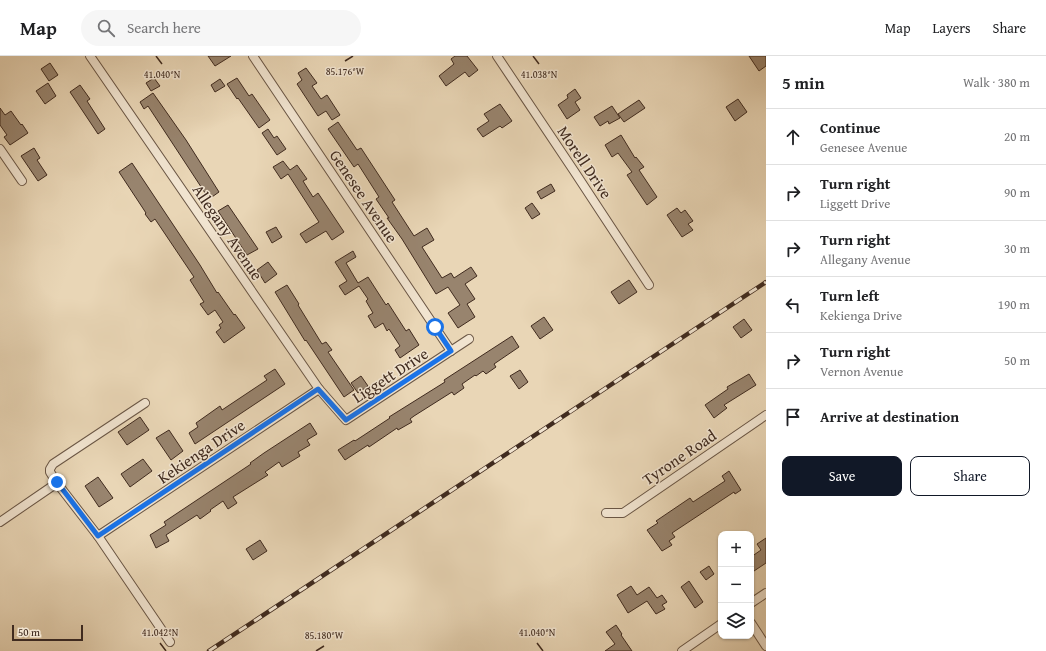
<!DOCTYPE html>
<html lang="en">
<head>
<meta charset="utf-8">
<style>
	body { margin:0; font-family:"Gentium Book Plus",serif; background:#f6f6f6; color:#202124 }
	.controls { position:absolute; right:12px; bottom:12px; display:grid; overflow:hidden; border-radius:8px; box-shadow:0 1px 3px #0004 }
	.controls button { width:36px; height:36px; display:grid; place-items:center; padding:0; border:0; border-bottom:1px solid #e0e0e0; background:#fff; color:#202124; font:20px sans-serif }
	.scale { position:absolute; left:12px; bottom:10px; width:71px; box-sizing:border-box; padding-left:4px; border:2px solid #402b1f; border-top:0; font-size:11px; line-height:14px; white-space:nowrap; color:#402b1f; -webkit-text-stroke:3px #f1e4d0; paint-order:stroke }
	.stop { position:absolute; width:12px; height:12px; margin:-9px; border:3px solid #1a73e8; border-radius:50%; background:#fff }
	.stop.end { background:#1a73e8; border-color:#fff; box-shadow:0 1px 4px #0008 }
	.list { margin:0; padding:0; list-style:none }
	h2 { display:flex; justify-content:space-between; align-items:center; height:52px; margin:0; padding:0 16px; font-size:17px }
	h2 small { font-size:13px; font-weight:400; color:#757577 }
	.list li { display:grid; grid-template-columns:26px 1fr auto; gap:12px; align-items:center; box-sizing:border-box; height:56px; padding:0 16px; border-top:1px solid #e0e0e0 }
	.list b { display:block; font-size:15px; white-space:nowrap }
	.list p { margin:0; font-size:13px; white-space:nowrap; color:#757577 }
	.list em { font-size:13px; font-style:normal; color:#757577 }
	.actions { display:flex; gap:8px; padding:12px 16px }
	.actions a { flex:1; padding:9px 0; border:1px solid #111827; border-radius:8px; text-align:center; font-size:14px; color:#111827 }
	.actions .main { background:#111827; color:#fff }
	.icon { flex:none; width:22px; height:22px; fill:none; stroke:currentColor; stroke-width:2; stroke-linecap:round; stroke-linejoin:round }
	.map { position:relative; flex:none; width:766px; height:595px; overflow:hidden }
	header { display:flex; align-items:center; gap:24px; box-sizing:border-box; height:56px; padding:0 20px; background:#fff; border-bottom:1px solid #e0e0e0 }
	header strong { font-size:19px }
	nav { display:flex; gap:22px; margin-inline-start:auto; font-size:14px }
	.search { width:280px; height:36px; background:#f6f6f6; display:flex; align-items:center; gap:10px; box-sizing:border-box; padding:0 14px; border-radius:22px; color:#757577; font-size:15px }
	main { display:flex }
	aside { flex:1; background:#fff }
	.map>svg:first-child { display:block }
	.building { fill:#98846e; stroke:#402b1f }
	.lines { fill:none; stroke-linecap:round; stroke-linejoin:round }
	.minor-casing { stroke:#6a5645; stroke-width:10 }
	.minor { stroke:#f1e4d0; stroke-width:8 }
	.rail-casing { stroke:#402b1f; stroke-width:4.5 }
	.rail { stroke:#f1e4d0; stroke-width:3; stroke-dasharray:9; stroke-linecap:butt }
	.route { stroke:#1a73e8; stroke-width:5 }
	.ticks { fill:none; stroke:#402b1f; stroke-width:1.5 }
	.labels { text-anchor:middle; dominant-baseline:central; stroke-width:3; stroke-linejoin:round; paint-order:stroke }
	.street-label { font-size:16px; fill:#402b1f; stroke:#f1e4d0 }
	.ticks-label { font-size:10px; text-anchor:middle; fill:#402b1f; stroke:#f1e4d0; stroke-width:3; stroke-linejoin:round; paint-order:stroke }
</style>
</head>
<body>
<header>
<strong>Map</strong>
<div class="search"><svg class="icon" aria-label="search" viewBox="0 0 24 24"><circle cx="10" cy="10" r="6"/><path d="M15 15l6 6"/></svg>Search here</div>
<nav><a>Map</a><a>Layers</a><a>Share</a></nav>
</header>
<main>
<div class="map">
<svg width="766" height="595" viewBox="0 0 766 595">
	<rect width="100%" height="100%" fill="#e9d6b6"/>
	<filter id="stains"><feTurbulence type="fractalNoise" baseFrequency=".005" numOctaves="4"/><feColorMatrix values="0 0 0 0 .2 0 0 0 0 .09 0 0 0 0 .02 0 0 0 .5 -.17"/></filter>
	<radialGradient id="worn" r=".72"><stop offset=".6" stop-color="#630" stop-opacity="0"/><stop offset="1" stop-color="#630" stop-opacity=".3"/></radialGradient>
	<g class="building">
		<polygon points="208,0 231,0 215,10"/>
		<polygon points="455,0 467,0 478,14 469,21 465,16 446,30 439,20 454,8 451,3"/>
		<polygon points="749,0 766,0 766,10 759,15"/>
		<polygon points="50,7 58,19 49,25 41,13"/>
		<polygon points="306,12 317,27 312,30 321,43 327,39 340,59 332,64 326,55 318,60 297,28 302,24 298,17"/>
		<polygon points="154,22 160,30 151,35 146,27"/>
		<polygon points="237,22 249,40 252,38 270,64 259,72 238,42 237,43 227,28"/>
		<polygon points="220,23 225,30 215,36 211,29"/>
		<polygon points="48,27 56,40 45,48 36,35"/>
		<polygon points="80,29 90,43 87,45 105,73 98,78 70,36"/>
		<polygon points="575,33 581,42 575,46 580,54 567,63 558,49 568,42 567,39"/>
		<polygon points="153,37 186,84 219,136 209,143 148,50 144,53 140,46"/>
		<polygon points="738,43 747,56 735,65 726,51"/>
		<polygon points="639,44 645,52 624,66 618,58"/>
		<polygon points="500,48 512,65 502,72 500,70 483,81 477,73 489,65 484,58"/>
		<polygon points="612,50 620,62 609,68 608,65 600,70 594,61"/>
		<polygon points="0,52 5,59 11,55 21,69 22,68 28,77 10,89 4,81 7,79 0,69"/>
		<polygon points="338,66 357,94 361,92 395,144 392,146 414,180 427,172 434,184 422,191 442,222 451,217 454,222 471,211 477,220 465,228 475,243 467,248 475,261 458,272 448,257 460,249 448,231 436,238 402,183 387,162 389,162 376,143 379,141 358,108 354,111 328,73"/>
		<polygon points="268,73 274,82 277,80 286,93 277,99 262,77"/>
		<polygon points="621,79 635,102 636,101 644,111 639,114 657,141 647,149 627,119 632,116 618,97 612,101 605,89"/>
		<polygon points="34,92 40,102 37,104 47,119 38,125 21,100"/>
		<polygon points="283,105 290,114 297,109 307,123 303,125 313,141 318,137 344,176 332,184 326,175 306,187 300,178 319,166 288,118 281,123 273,111"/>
		<polygon points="132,107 200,209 217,237 218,236 234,259 235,258 245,272 224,287 216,276 221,272 219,269 223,266 215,254 208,259 200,248 204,246 190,224 194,221 155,163 151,166 145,158 146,157 119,116"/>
		<polygon points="551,128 555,135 541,143 537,136"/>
		<polygon points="532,147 540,158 532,163 525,152"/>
		<polygon points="228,149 258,193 247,199 218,155"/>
		<polygon points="677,152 681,157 685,154 693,165 688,168 693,174 682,181 667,159"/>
		<polygon points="276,171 282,181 272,187 266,176"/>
		<polygon points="353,195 356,201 346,207 358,227 368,221 386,249 388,247 406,275 409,273 419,289 400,302 395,294 400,290 389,273 387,275 383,267 375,272 368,260 373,257 366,245 368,243 359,230 345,239 339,230 347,225 335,206"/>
		<polygon points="268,206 277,218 265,227 257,214"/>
		<polygon points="629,224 637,236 619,248 611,236"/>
		<polygon points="287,229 299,248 298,249 322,288 326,286 332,294 328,296 354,334 344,341 306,284 305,285 275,236"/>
		<polygon points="544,261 553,274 540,283 531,270"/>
		<polygon points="744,263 752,274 741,282 733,271"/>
		<polygon points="512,280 519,291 494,308 496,311 486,318 483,315 476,320 475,319 462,328 464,332 454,339 452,336 414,360 410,363 412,366 398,374 397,372 369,391 368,389 345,404 338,394 354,384 355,385 390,362 389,361 445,326 444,324"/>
		<polygon points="275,313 285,328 195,388 189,377 198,371 196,367 220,350 222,354 267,324 264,320"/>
		<polygon points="520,314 528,326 519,333 510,320"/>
		<polygon points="749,318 756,329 724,349 727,352 714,362 705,349 728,333 727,331"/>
		<polygon points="361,320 368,330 358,337 351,327"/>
		<polygon points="140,361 149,374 127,389 118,376"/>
		<polygon points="310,367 317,378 307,384 310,389 298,396 300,400 282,411 279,406 265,416 268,419 233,441 237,447 228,453 223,445 210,454 211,455 200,463 197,459 166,479 169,485 156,492 150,479 166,469 164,466 251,408 250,407 264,397"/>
		<polygon points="169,374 183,395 171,404 156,382"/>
		<polygon points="143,403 152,415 130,431 121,418"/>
		<polygon points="729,415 741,434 735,438 734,436 672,477 675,481 669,485 672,489 662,495 647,474 658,467 656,465 690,442 693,446 725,425 722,420"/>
		<polygon points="98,421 113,442 99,451 85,430"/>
		<polygon points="766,482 766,507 751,517 751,501 761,494 757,488"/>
		<polygon points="260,484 267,495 253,504 246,493"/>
		<polygon points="709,510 714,518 706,524 700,516"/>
		<polygon points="689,525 703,546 695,552 681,531"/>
		<polygon points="631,530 637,539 649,531 657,542 662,539 667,546 662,549 665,553 656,558 647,545 628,557 617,539"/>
		<polygon points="616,569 622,578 621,579 632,595 605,595 615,588 606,576"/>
	</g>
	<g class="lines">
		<defs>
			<g id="minor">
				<polyline points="90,0 319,333 346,364 469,283"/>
				<polyline points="253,0 451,295"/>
				<polyline points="497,0 574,115 649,229"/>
				<polyline points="0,93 22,125"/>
				<polyline points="145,347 53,408 50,413 50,416 57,427 98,480 170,586"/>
				<polyline points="606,457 623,457 766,359"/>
				<polyline points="0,466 57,427"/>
				<polyline points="98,480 319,333"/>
				<polyline points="751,547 766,537"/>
				<polyline points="751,567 766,590"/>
				<polyline points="682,595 721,568"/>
			</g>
		</defs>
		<use href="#minor" class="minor-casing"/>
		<use href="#minor" class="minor"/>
		<defs>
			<polyline id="rail" points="209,595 766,226"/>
		</defs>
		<use href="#rail" class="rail-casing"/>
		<use href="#rail" class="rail"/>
	</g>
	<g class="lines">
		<polyline class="route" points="57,426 98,480 318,333 346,364 451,295 435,271"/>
	</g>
	<path class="ticks" d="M 156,0 L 162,8M 533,0 L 539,8M 345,5 L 353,0M 160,587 L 166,595M 537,587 L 543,595M 316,595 L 324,590"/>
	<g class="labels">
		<g class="street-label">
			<text transform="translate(585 106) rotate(56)">Morell Drive</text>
			<text transform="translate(364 140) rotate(56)">Genesee Avenue</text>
			<text transform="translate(228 176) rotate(56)">Allegany Avenue</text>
			<text transform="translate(390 319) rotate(-33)">Liggett Drive</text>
			<text transform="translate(201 395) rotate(-34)">Kekienga Drive</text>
			<text transform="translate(679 401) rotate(-34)">Tyrone Road</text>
		</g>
	</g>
	<g class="ticks-label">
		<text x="345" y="19">85.176°W</text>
		<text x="162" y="22">41.040°N</text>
		<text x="539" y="22">41.038°N</text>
		<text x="160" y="580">41.042°N</text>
		<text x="537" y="580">41.040°N</text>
		<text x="324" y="583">85.180°W</text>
	</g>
	<rect width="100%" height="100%" filter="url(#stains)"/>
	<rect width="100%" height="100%" fill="url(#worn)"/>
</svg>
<div class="controls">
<button>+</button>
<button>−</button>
<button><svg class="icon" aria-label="layers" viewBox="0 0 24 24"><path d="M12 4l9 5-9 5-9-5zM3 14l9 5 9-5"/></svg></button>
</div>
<div class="scale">50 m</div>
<div class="stop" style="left:435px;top:271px"></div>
<div class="stop end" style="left:57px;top:426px"></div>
</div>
<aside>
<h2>5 min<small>Walk · 380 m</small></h2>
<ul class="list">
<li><svg class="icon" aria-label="ahead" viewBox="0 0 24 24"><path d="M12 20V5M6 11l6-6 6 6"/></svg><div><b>Continue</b><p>Genesee Avenue</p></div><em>20 m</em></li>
<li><svg class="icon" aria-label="right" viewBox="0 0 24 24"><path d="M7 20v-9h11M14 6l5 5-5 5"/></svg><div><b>Turn right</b><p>Liggett Drive</p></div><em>90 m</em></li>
<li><svg class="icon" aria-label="right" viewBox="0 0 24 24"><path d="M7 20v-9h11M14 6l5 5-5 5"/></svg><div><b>Turn right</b><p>Allegany Avenue</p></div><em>30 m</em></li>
<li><svg class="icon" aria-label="left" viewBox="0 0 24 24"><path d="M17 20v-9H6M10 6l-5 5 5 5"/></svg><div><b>Turn left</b><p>Kekienga Drive</p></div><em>190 m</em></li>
<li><svg class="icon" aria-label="right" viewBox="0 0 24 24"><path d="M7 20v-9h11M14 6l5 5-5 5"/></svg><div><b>Turn right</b><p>Vernon Avenue</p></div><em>50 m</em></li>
<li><svg class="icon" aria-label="arrive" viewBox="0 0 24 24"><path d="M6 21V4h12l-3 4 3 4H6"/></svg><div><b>Arrive at destination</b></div></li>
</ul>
<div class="actions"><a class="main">Save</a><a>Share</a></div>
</aside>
</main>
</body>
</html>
